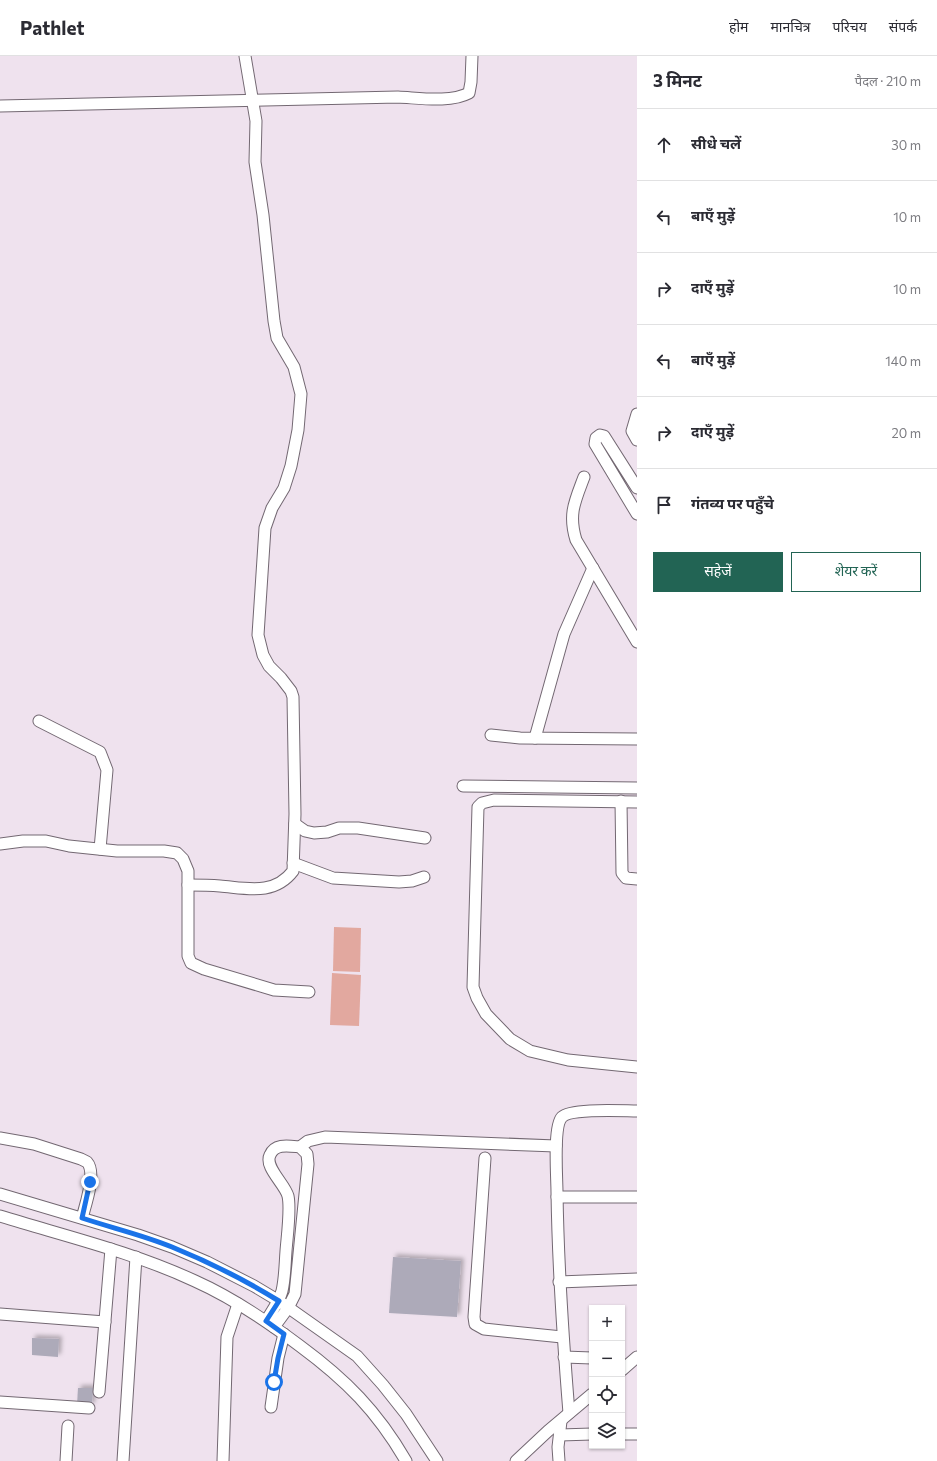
<!DOCTYPE html>
<html lang="hi">
<head>
<meta charset="utf-8">
<style>
	body { margin:0; font-family:Commissioner,"Noto Sans Devanagari",sans-serif; background:#f7f7f7; color:#2b2b33 }
	.controls { position:absolute; right:12px; bottom:12px; display:grid; overflow:hidden; border-radius:0px; box-shadow:0 1px 3px #0004 }
	.controls button { width:36px; height:36px; display:grid; place-items:center; padding:0; border:0; border-bottom:1px solid #e1e1e2; background:#fff; color:#2b2b33; font:20px sans-serif }
	.stop { position:absolute; width:12px; height:12px; margin:-9px; border:3px solid #1a73e8; border-radius:50%; background:#fff }
	.stop.end { background:#1a73e8; border-color:#fff; box-shadow:0 1px 4px #0008 }
	.list { margin:0; padding:0; list-style:none }
	h2 { display:flex; justify-content:space-between; align-items:center; height:52px; margin:0; padding:0 16px; font-size:17px }
	h2 small { font-size:13px; font-weight:400; color:#7c7c81 }
	.list li { display:grid; grid-template-columns:26px 1fr auto; gap:12px; align-items:center; box-sizing:border-box; height:72px; padding:0 16px; border-top:1px solid #e1e1e2 }
	.list b { display:block; font-size:15px; white-space:nowrap }
	.list em { font-size:13px; font-style:normal; color:#7c7c81 }
	.actions { display:flex; gap:8px; padding:12px 16px }
	.actions a { flex:1; padding:9px 0; border:1px solid #226454; border-radius:0px; text-align:center; font-size:14px; color:#226454 }
	.actions .main { background:#226454; color:#fff }
	.icon { flex:none; width:22px; height:22px; fill:none; stroke:currentColor; stroke-width:2; stroke-linecap:round; stroke-linejoin:round }
	.map { position:relative; flex:none; width:637px; height:1405px; overflow:hidden }
	header { display:flex; align-items:center; gap:24px; box-sizing:border-box; height:56px; padding:0 20px; background:#fff; border-bottom:1px solid #e1e1e2 }
	header strong { font-size:19px }
	nav { display:flex; gap:22px; margin-inline-start:auto; font-size:14px }
	main { display:flex }
	aside { flex:1; background:#fff }
	.map>svg:first-child { display:block }
	.green { fill:#e2a89f }
	.building { fill:#adaab9; filter:url(#shadow) }
	.lines { fill:none; stroke-linecap:round; stroke-linejoin:round }
	.minor-casing { stroke:#736872; stroke-width:13 }
	.minor { stroke:#fff; stroke-width:11 }
	.route { stroke:#1a73e8; stroke-width:5 }
</style>
</head>
<body>
<header>
<strong>Pathlet</strong>
<nav><a>होम</a><a>मानचित्र</a><a>परिचय</a><a>संपर्क</a></nav>
</header>
<main>
<div class="map">
<svg width="637" height="1405" viewBox="0 0 637 1405">
	<defs>
		<filter id="shadow"><feDropShadow dx="3" dy="-3" stdDeviation="2" flood-color="#0004"/></filter>
	</defs>
	<rect width="100%" height="100%" fill="#efe2ee"/>
	<g class="green">
		<polygon points="334,871 361,872 360,916 333,915"/>
		<polygon points="332,917 361,919 359,970 330,969"/>
	</g>
	<g class="building">
		<polygon points="393,1201 461,1205 457,1261 389,1257"/>
		<polygon points="32,1282 59,1283 58,1301 32,1299"/>
		<polygon points="78,1332 93,1332 92,1350 77,1349"/>
	</g>
	<g class="lines">
		<defs>
			<g id="minor">
				<path d="M 0,50 L 398,41 C 420,42 450,47 469,37 L 471,26 L 472,0"/>
				<polyline points="637,358 632,375 637,384"/>
				<path d="M 584,421 C 575,445 568,458 576,484 L 637,586"/>
				<polyline points="637,432 604,380 600,379 596,382 595,388 637,458"/>
				<polyline points="39,665 100,696 107,714 100,793"/>
				<polyline points="491,679 520,682 637,683"/>
				<polyline points="535,682 564,578 593,512"/>
				<polyline points="463,730 637,732"/>
				<polyline points="621,745 622,817 626,822 637,823"/>
				<polyline points="637,746 494,744 482,747 478,751 473,931 477,942 486,958 510,983 530,995 568,1004 637,1011"/>
				<polyline points="295,768 305,775 314,777 327,776 339,772 358,772 425,782"/>
				<polyline points="0,788 23,785 46,785 69,790 117,795 164,795 177,797 183,803 188,815 188,900 191,907 204,913 274,934 309,936"/>
				<polyline points="293,807 333,822 399,826 412,825 424,821"/>
				<path d="M 188,829 C 198,829 209,829 220,830 C 246,832 274,840 293,815 L 295,758 L 293,641 L 291,635 L 281,622 L 269,610 L 263,599 L 258,579 L 265,472 L 272,452 L 284,432 L 291,410 L 298,374 L 301,338 L 294,311 L 277,282 L 274,265 L 263,159 L 255,106 L 256,65 L 245,0"/>
				<path d="M 0,1082 L 34,1088 L 81,1103 C 83,1104 85,1105 87,1106 C 97,1117 85,1150 82,1162"/>
				<polyline points="300,1091 308,1085 325,1081 556,1090"/>
				<polyline points="485,1102 474,1261 475,1268 484,1273 562,1281"/>
				<polyline points="0,1138 138,1179 172,1191 207,1206 254,1230 279,1245 357,1300 383,1329 406,1358 437,1405"/>
				<polyline points="557,1141 637,1141"/>
				<path d="M 0,1160 C 65,1180 133,1196 195,1225 C 233,1242 267,1265 300,1290 C 346,1324 377,1355 406,1405"/>
				<polyline points="559,1226 637,1223"/>
				<polyline points="0,1258 105,1266"/>
				<path d="M 266,1265 C 272,1255 279,1246 282,1235 C 285,1222 285,1208 286,1195 C 287,1181 291,1153 288,1140 C 285,1128 264,1111 270,1099 C 275,1087 289,1090 300,1091 L 307,1098 L 308,1108 L 295,1238 L 288,1252 L 274,1271"/>
				<polyline points="564,1301 592,1302"/>
				<polyline points="622,1314 637,1301"/>
				<polyline points="99,1336 111,1193"/>
				<polyline points="0,1346 89,1352"/>
				<polyline points="271,1351 278,1302 284,1278"/>
				<path d="M 569,1357 C 563,1283 558,1210 557,1136 C 557,1122 553,1070 562,1061 C 571,1052 623,1055 637,1055"/>
				<polyline points="622,1378 637,1378"/>
				<polyline points="560,1379 592,1378"/>
				<polyline points="66,1405 68,1370"/>
				<polyline points="123,1405 136,1201"/>
				<polyline points="223,1405 227,1281 238,1248"/>
				<polyline points="516,1405 548,1375 592,1338"/>
				<polyline points="559,1405 558,1391 561,1365"/>
			</g>
		</defs>
		<use href="#minor" class="minor-casing"/>
		<use href="#minor" class="minor"/>
	</g>
	<g class="lines">
		<path class="route" d="M 90,1126 L 82,1162 C 112,1172 143,1179 172,1191 C 209,1206 245,1224 279,1245 L 266,1265 L 284,1278 L 278,1302 L 274,1326"/>
	</g>
</svg>
<div class="controls">
<button>+</button>
<button>−</button>
<button><svg class="icon" aria-label="locate" viewBox="0 0 24 24"><circle cx="12" cy="12" r="6"/><path d="M12 2v4M12 18v4M2 12h4M18 12h4"/></svg></button>
<button><svg class="icon" aria-label="layers" viewBox="0 0 24 24"><path d="M12 4l9 5-9 5-9-5zM3 14l9 5 9-5"/></svg></button>
</div>
<div class="stop" style="left:274px;top:1326px"></div>
<div class="stop end" style="left:90px;top:1126px"></div>
</div>
<aside>
<h2>3 मिनट<small>पैदल · 210 m</small></h2>
<ul class="list">
<li><svg class="icon" aria-label="ahead" viewBox="0 0 24 24"><path d="M12 20V5M6 11l6-6 6 6"/></svg><div><b>सीधे चलें</b></div><em>30 m</em></li>
<li><svg class="icon" aria-label="left" viewBox="0 0 24 24"><path d="M17 20v-9H6M10 6l-5 5 5 5"/></svg><div><b>बाएँ मुड़ें</b></div><em>10 m</em></li>
<li><svg class="icon" aria-label="right" viewBox="0 0 24 24"><path d="M7 20v-9h11M14 6l5 5-5 5"/></svg><div><b>दाएँ मुड़ें</b></div><em>10 m</em></li>
<li><svg class="icon" aria-label="left" viewBox="0 0 24 24"><path d="M17 20v-9H6M10 6l-5 5 5 5"/></svg><div><b>बाएँ मुड़ें</b></div><em>140 m</em></li>
<li><svg class="icon" aria-label="right" viewBox="0 0 24 24"><path d="M7 20v-9h11M14 6l5 5-5 5"/></svg><div><b>दाएँ मुड़ें</b></div><em>20 m</em></li>
<li><svg class="icon" aria-label="arrive" viewBox="0 0 24 24"><path d="M6 21V4h12l-3 4 3 4H6"/></svg><div><b>गंतव्य पर पहुँचे</b></div></li>
</ul>
<div class="actions"><a class="main">सहेजें</a><a>शेयर करें</a></div>
</aside>
</main>
</body>
</html>
